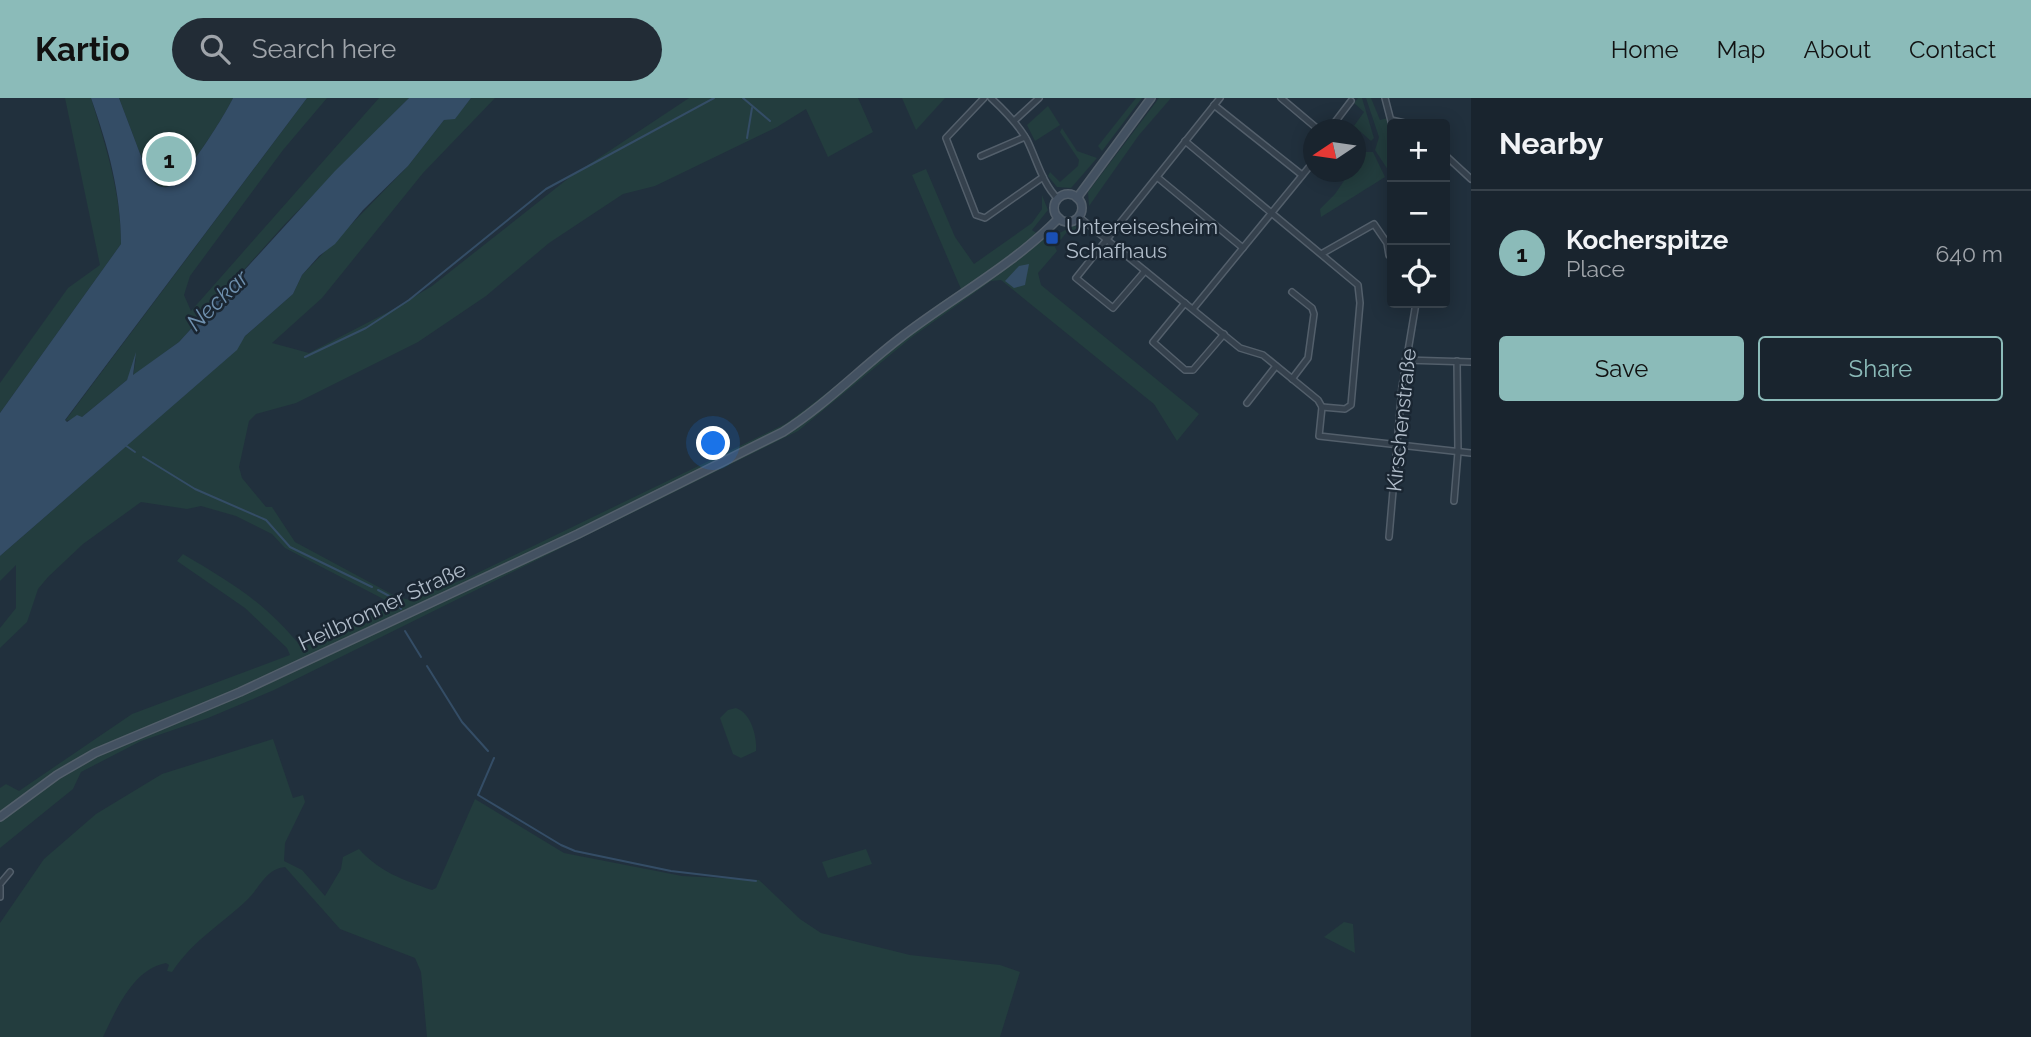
<!DOCTYPE html>
<html lang="en">
<head>
<meta charset="utf-8">
<style>
	body { margin:0; font-family:Raleway,sans-serif; background:#222c36; color:#f1f3f6 }
	.controls { position:absolute; right:21px; top:21px; display:grid; overflow:hidden; border-radius:7px; box-shadow:0 4px 18px #0003 }
	.controls button { width:63px; height:63px; display:grid; place-items:center; padding:0; border:0; border-bottom:2px solid #37414a; background:#19242e; color:#f1f3f6; font:35px sans-serif }
	.compass { position:absolute; left:1303px; top:21px; width:63px; height:63px; border-radius:50%; background:#19242e; box-shadow:0 4px 18px #0003; rotate:257deg }
	.you { position:absolute; left:714px; top:346px; width:24px; height:24px; margin:-18px; border:5px solid #fff; border-radius:50%; background:#1a73e8; box-shadow:0 0 0 10px #1a73e833 }
	.badge { display:grid; place-items:center; width:46px; height:46px; border-radius:50%; background:#8bbbb9; color:#111; font-size:23px; font-weight:700 }
	.pin { position:absolute; translate:-50% -50%; border:4px solid #fff; box-shadow:0 2px 7px #0006 }
	.list { margin:0; padding:0; list-style:none }
	h2 { display:flex; justify-content:space-between; align-items:center; height:91px; margin:0; padding:0 28px; font-size:30px }
	h2 small { font-size:23px; font-weight:400; color:#9fa4aa }
	.list li { display:grid; grid-template-columns:46px 1fr auto; gap:21px; align-items:center; box-sizing:border-box; height:126px; padding:0 28px; border-top:2px solid #37414a }
	.list b { display:block; font-size:26px; white-space:nowrap }
	.list p { margin:0; font-size:23px; white-space:nowrap; color:#9fa4aa }
	.list em { font-size:23px; font-style:normal; color:#9fa4aa }
	.actions { display:flex; gap:14px; padding:21px 28px }
	.actions a { flex:1; padding:16px 0; border:2px solid #8bbbb9; border-radius:7px; text-align:center; font-size:24px; color:#8bbbb9 }
	.actions .main { background:#8bbbb9; color:#111 }
	.icon { flex:none; width:38px; height:38px; fill:none; stroke:currentColor; stroke-width:2; stroke-linecap:round; stroke-linejoin:round }
	.map { position:relative; flex:none; width:1471px; height:939px; overflow:hidden }
	header { display:flex; align-items:center; gap:42px; box-sizing:border-box; height:98px; padding:0 35px; background:#8bbbb9; color:#111 }
	header strong { font-size:33px }
	nav { display:flex; gap:38px; margin-inline-start:auto; font-size:24px }
	.search { width:490px; height:63px; background:#222c36; display:flex; align-items:center; gap:18px; box-sizing:border-box; padding:0 24px; border-radius:38px; color:#9fa4aa; font-size:26px }
	main { display:flex }
	aside { flex:1; background:#19242e }
	.map>svg:first-child { display:block }
	.green { fill:#233d3e }
	.water { fill:#344d66 }
	.lines { fill:none; stroke-linecap:round; stroke-linejoin:round }
	.stream { stroke:#344d66; stroke-width:2 }
	.street-casing { stroke:#535f6b; stroke-width:8 }
	.secondary-casing { stroke:#535f6b; stroke-width:10 }
	.street { stroke:#35414d; stroke-width:5 }
	.secondary { stroke:#435161; stroke-width:7 }
	.transit-dot { fill:#1a4fb4; stroke:#1a2632; stroke-width:2.5 }
	.labels { text-anchor:middle; dominant-baseline:central; stroke-width:5; stroke-linejoin:round; paint-order:stroke }
	.poi-label { font-size:21px; fill:#b0bcc9; stroke:#1a2632; text-anchor:start }
	.street-label { font-size:21px; fill:#b0bcc9; stroke:#1a2632 }
	.water-label { font-size:23px; font-style:italic; fill:#6f90ae; stroke:#1a2632 }
</style>
</head>
<body>
<header>
<strong>Kartio</strong>
<div class="search"><svg class="icon" aria-label="search" viewBox="0 0 24 24"><circle cx="10" cy="10" r="6"/><path d="M15 15l6 6"/></svg>Search here</div>
<nav><a>Home</a><a>Map</a><a>About</a><a>Contact</a></nav>
</header>
<main>
<div class="map">
<svg width="1471" height="939" viewBox="0 0 1471 939">
	<rect width="100%" height="100%" fill="#21303d"/>
	<g class="green">
		<path d="M 65,0 L 91,0 C 106,49 121,95 121,146 L 0,315 L 0,285 L 68,190 L 100,167 Z"/>
		<path d="M 119,0 L 233,0 C 225,17 183,85 167,89 C 156,91 151,81 147,74 Z"/>
		<polygon points="307,0 327,0 283,52 190,178 184,197 191,213 379,0 409,0 285,126 179,244 133,278 136,260 127,282 82,319 65,323"/>
		<path d="M 471,0 L 495,0 L 423,75 L 322,200 L 272,245 L 309,255 L 392,212 L 432,188 L 570,79 L 689,0 L 858,0 L 873,34 L 828,59 L 806,11 L 777,29 L 655,88 L 623,96 L 549,145 L 486,198 L 418,244 L 296,305 L 256,316 L 249,323 L 239,369 L 242,380 L 266,409 L 272,409 L 295,444 L 397,499 L 410,502 L 467,480 L 785,326 C 846,284 898,231 961,191 L 912,77 L 926,71 L 955,139 L 974,166 L 1032,125 L 1042,111 L 1042,97 L 1048,112 L 1032,132 L 1047,142 L 1074,127 L 1078,130 L 1066,135 L 1055,149 L 1057,153 L 1038,175 L 1041,187 L 1199,316 L 1177,343 L 1154,306 L 1144,298 L 1001,182 L 991,183 L 912,239 L 798,333 L 274,592 L 208,620 L 141,643 L 81,674 L 73,691 L 0,750 L 0,690 L 6,686 L 19,693 L 132,616 L 290,557 L 287,550 L 245,510 L 177,463 L 183,456 C 232,485 266,505 302,550 L 392,508 L 393,506 L 285,450 L 272,436 L 236,418 L 201,408 L 187,411 L 141,404 L 83,446 L 48,479 L 38,491 L 27,524 L 0,550 L 0,530 L 16,510 L 16,467 L 0,483 L 0,458 L 233,255 L 245,238 L 293,196 L 302,177 L 408,68 L 444,22 L 455,20 Z"/>
		<polygon points="902,0 945,0 916,32"/>
		<polygon points="1136,0 1142,0 1102,53 1098,48"/>
		<polygon points="1159,0 1171,0 1139,37 1089,108 1088,94"/>
		<polygon points="1358,0 1362,0 1374,40 1371,43 1354,28 1364,14 1354,5"/>
		<polygon points="1366,0 1371,0 1380,22 1388,20 1392,35 1392,78 1375,52 1379,39"/>
		<polygon points="1048,8 1060,27 1035,43 1027,27"/>
		<polygon points="1062,30 1077,53 1097,60 1071,90 1057,89 1048,78 1050,74 1060,84 1078,68 1079,62 1060,34"/>
		<polygon points="1365,54 1373,54 1385,79 1321,119 1320,111 1335,96 1350,74 1356,74 1356,66"/>
		<path d="M 736,610 C 751,615 757,638 756,653 L 741,660 L 733,656 L 720,620 L 728,612 Z"/>
		<path d="M 273,641 L 293,700 L 303,697 L 305,704 L 285,745 L 284,763 L 302,772 L 325,798 L 341,771 L 343,759 L 359,751 C 380,774 403,782 432,792 L 436,790 L 475,701 L 564,755 L 682,778 L 759,782 L 800,821 L 821,835 L 910,857 L 1000,867 L 1020,874 L 1000,939 L 427,939 L 421,874 L 415,860 L 340,831 L 285,769 C 266,771 260,789 248,801 C 220,828 195,840 172,874 L 167,873 L 169,867 L 166,865 C 133,871 116,912 103,939 L 0,939 L 0,825 L 44,761 L 96,716 L 162,676 Z"/>
		<polygon points="866,751 872,766 828,780 822,764"/>
		<polygon points="1344,824 1353,826 1355,855 1324,839"/>
	</g>
	<g class="water">
		<path d="M 91,0 L 119,0 L 147,74 C 151,81 156,91 167,89 C 183,85 225,17 233,0 L 307,0 L 98,278 L 65,322 L 67,324 L 77,317 L 82,319 L 127,282 L 136,254 L 133,277 L 179,244 L 335,73 L 409,0 L 471,0 L 455,21 L 444,22 L 408,68 L 363,112 L 335,146 L 319,158 L 302,177 L 293,196 L 245,238 L 237,252 L 0,458 L 0,315 L 121,146 C 121,95 108,48 91,0 Z"/>
		<polygon points="1029,166 1025,187 1014,190 1005,183 1019,168"/>
	</g>
	<g class="lines">
		<g class="stream">
			<polyline points="743,0 770,23"/>
			<polyline points="747,40 752,10"/>
			<polyline points="305,259 366,230 409,202 546,91 714,0"/>
			<polyline points="125,347 135,354"/>
			<polyline points="143,359 195,391 266,422 290,449 372,489"/>
			<polyline points="378,492 393,500 401,511"/>
			<polyline points="405,533 421,559"/>
			<polyline points="427,568 462,624 488,653"/>
			<polyline points="494,660 478,697 561,747 575,753 671,773 756,783"/>
		</g>
		<defs>
			<g id="street">
				<polyline points="984,0 946,40 976,117 985,120 1043,79"/>
				<path d="M 991,0 C 1005,13 1018,26 1027,42 C 1037,62 1042,85 1058,101"/>
				<polyline points="1281,0 1319,32"/>
				<polyline points="1385,0 1392,27"/>
				<polyline points="1214,7 1302,77"/>
				<polyline points="1391,22 1409,26"/>
				<polyline points="1014,23 1039,0"/>
				<polyline points="1329,32 1351,3"/>
				<polyline points="1185,43 1358,187 1360,205 1351,307 1345,311 1322,309"/>
				<polyline points="1445,57 1471,81"/>
				<polyline points="981,58 1025,39"/>
				<polyline points="1157,79 1243,150"/>
				<polyline points="1079,119 1240,250 1263,257 1318,302 1322,309"/>
				<polyline points="1323,155 1374,126 1387,145 1389,157"/>
				<polyline points="1145,173 1113,210 1076,180 1220,0"/>
				<polyline points="1292,194 1312,210 1314,216 1308,260 1292,281"/>
				<polyline points="1185,205 1153,244 1185,272 1193,272 1224,236"/>
				<polyline points="1193,211 1314,63"/>
				<polyline points="1405,262 1471,264"/>
				<polyline points="1247,305 1276,268"/>
				<polyline points="1322,309 1319,338 1471,355"/>
				<polyline points="1454,403 1458,354 1457,263"/>
				<polyline points="1389,439 1402,289 1416,205"/>
				<polyline points="0,786 10,774"/>
				<polyline points="0,789 0,799"/>
			</g>
			<g id="secondary">
				<circle cx="1068" cy="110" r="14"/>
				<polyline points="1077,100 1151,0"/>
				<path d="M 0,719 L 57,677 L 95,655 L 240,594 L 578,436 L 783,334 C 825,307 860,271 900,240 C 953,199 1012,168 1059,120"/>
			</g>
		</defs>
		<use href="#street" class="street-casing"/>
		<use href="#secondary" class="secondary-casing"/>
		<use href="#street" class="street"/>
		<use href="#secondary" class="secondary"/>
	</g>
	<rect class="transit-dot" x="1045" y="133" width="14" height="14" rx="3.5"/>
	<g class="labels">
		<g class="poi-label">
			<text x="1066" y="128">Untereisesheim<tspan x="1066" dy="24">Schafhaus</tspan></text>
		</g>
		<g class="street-label">
			<text transform="translate(1401 322) rotate(-84)">Kirschenstraße</text>
			<text transform="translate(382 508) rotate(-25)">Heilbronner Straße</text>
		</g>
		<g class="water-label">
			<text transform="translate(217 202) rotate(-44)">Neckar</text>
		</g>
	</g>
</svg>
<div class="controls">
<button>+</button>
<button>−</button>
<button><svg class="icon" aria-label="locate" viewBox="0 0 24 24"><circle cx="12" cy="12" r="6"/><path d="M12 2v4M12 18v4M2 12h4M18 12h4"/></svg></button>
</div>
<svg class="compass" viewBox="-18 -18 36 36"><path d="M0-13l5 13h-10z" fill="#e53935"/><path d="M0 13l5-13h-10z" fill="#9fa4aa"/></svg>
<div class="you"></div>
<div class="pin badge" style="left:169px;top:61px">1</div>
</div>
<aside>
<h2>Nearby<small></small></h2>
<ul class="list">
<li><span class="badge">1</span><div><b>Kocherspitze</b><p>Place</p></div><em>640 m</em></li>
</ul>
<div class="actions"><a class="main">Save</a><a>Share</a></div>
</aside>
</main>
</body>
</html>
